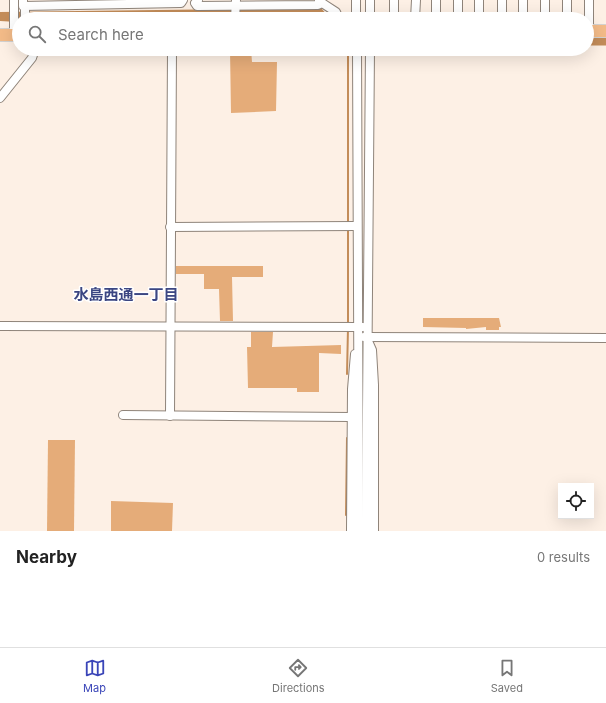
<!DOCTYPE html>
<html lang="en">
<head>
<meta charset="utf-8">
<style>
	body { margin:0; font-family:Inter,"Noto Sans JP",sans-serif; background:#f6f6f6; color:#222 }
	.controls { position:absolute; right:12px; bottom:12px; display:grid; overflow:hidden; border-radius:0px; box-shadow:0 4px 16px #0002 }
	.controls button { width:36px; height:36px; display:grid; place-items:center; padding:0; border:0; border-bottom:1px solid #e0e0e0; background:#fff; color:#222; font:20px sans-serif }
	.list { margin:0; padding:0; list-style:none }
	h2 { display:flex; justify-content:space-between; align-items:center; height:52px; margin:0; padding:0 16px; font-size:17px }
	h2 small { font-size:13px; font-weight:400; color:#767676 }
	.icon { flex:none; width:22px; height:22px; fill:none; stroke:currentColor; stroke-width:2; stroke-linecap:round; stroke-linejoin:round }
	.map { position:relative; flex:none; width:606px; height:531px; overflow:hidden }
	.search { position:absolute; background:#fff; box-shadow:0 4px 16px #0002; left:12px; right:12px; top:12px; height:44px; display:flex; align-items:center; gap:10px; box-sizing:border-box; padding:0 14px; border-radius:22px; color:#767676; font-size:15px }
	.sheet { height:116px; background:#fff }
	nav { display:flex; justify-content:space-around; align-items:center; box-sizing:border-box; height:56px; border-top:1px solid #e0e0e0; background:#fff; font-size:11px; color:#767676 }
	nav a { display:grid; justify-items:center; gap:2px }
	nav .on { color:#3a45b8 }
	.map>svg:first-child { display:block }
	.water { fill:#c38c59 }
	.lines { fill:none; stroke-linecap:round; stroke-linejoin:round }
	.stream { stroke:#c38c59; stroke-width:2 }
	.river { stroke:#c38c59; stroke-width:11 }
	.building { fill:#e5ac79 }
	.minor-casing { stroke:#8f847a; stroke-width:10 }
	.highway-casing { stroke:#d3d2d1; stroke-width:14 }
	.minor { stroke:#fff; stroke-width:8 }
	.highway { stroke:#f3bb88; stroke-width:12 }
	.labels { text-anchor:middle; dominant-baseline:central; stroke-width:3; stroke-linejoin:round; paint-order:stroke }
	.neighbourhood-label { font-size:15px; font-weight:bold; fill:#3b4682; stroke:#fff }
</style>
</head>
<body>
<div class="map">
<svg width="606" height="531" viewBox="0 0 606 531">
	<rect width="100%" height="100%" fill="#fdf0e5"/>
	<polygon class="water" points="321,8 329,17 19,19 17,22 0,21 0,12"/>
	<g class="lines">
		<g class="stream">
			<polyline points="587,44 606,44"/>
			<polyline points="348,224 348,49"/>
			<polyline points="348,324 348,228"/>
			<polyline points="347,374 348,328"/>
			<polyline points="346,515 347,438"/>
		</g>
		<polyline class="river" points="587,40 606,40"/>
	</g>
	<g class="building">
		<polygon points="230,49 251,49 252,62 277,62 276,111 231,113"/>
		<polygon points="176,266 263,266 263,277 232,277 233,321 220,321 219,289 204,289 204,274 176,274"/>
		<polygon points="423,318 499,318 501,327 499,327 499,330 486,330 486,327 466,329 466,328 423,327"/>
		<polygon points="251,332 273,332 272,347 341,345 341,354 319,353 319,392 297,392 297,388 248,388 247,347 251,347"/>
		<polygon points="48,440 75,440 74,531 47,531"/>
		<polygon points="111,501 173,503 172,531 111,531"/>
	</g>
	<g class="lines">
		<defs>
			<g id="minor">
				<polyline points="23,0 23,6 181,3 183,0"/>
				<polyline points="198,0 195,3 197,6 318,5 322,3"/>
				<polyline points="356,0 356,19"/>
				<polyline points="567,0 567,19"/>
				<polyline points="589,0 589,31"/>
				<polyline points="319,1 336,12 339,19"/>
				<polyline points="25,6 25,19"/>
				<polyline points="235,19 236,0"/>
				<polyline points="370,19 370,0"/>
				<polyline points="394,19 394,0"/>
				<polyline points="415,19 416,0"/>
				<polyline points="436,19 436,0"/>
				<polyline points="458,19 458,0"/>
				<polyline points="479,19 479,0"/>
				<polyline points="502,19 502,0"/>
				<polyline points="523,19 523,0"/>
				<polyline points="545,19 545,0"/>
				<polyline points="14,28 14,0"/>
				<polyline points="357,49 359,531"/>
				<polyline points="0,98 32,58 35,49"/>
				<polyline points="170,227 357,226"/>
				<polyline points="0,326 363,327"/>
				<polyline points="364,337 606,338"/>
				<polyline points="368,341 372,350 374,385 374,531"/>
				<polyline points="123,415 351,417"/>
				<polyline points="170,416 172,49"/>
				<polyline points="351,531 352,389 355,354"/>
				<polyline points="366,531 370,49"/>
			</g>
			<g id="highway">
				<polyline points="587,31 606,31"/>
				<polyline points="0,35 19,35"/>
			</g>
		</defs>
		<use href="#minor" class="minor-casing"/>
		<use href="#highway" class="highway-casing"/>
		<use href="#minor" class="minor"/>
		<use href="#highway" class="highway"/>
	</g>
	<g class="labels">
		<g class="neighbourhood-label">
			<text x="126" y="294">水島西通一丁目</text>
		</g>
	</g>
</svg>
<div class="controls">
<button><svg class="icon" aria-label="locate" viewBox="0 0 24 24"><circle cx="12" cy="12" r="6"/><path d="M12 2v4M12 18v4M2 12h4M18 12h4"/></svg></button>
</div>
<div class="search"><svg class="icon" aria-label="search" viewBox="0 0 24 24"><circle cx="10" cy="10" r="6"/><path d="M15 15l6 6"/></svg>Search here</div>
</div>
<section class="sheet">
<h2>Nearby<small>0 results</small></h2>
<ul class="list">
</ul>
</section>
<nav>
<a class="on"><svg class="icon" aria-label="map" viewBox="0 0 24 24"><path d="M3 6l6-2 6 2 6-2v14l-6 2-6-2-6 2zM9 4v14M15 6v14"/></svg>Map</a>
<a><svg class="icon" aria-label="directions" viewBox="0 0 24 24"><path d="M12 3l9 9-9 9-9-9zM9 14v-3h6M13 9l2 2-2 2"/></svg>Directions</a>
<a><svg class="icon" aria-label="saved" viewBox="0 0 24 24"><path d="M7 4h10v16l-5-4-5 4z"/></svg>Saved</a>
</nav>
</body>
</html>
